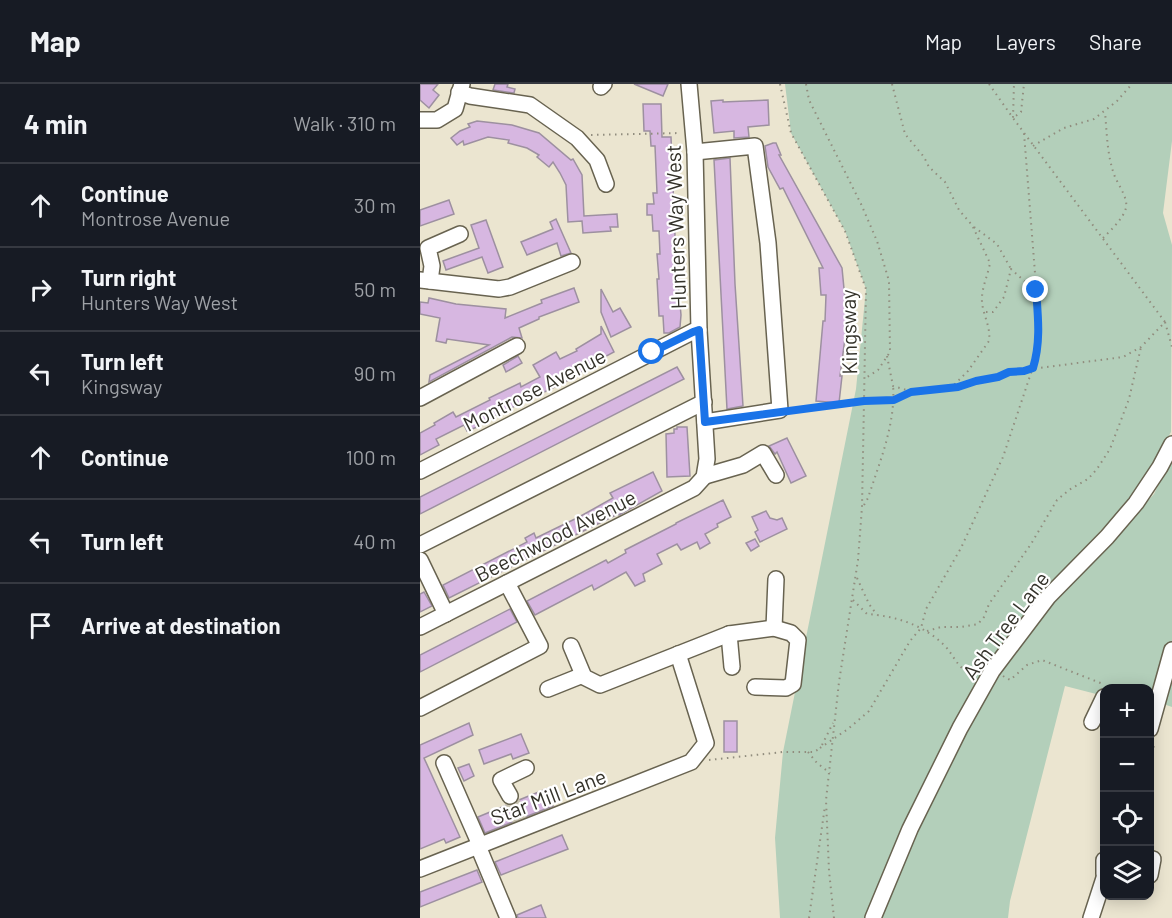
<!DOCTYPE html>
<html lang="en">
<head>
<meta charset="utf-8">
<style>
	body { margin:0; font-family:Barlow,sans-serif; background:#20242c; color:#f1f3f6 }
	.controls { position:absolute; right:18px; bottom:18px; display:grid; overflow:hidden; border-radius:12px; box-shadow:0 3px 15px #0003 }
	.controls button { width:54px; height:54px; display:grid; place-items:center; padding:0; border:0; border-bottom:2px solid #363941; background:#171b24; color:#f1f3f6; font:30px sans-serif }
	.stop { position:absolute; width:18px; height:18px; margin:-14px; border:4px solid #1a73e8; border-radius:50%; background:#fff }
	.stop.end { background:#1a73e8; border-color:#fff; box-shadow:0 2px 6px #0008 }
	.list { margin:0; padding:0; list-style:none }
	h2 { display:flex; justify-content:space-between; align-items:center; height:78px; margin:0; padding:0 24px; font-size:26px }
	h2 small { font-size:20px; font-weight:400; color:#9ea1a6 }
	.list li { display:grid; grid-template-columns:39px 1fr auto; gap:18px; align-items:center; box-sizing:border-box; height:84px; padding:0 24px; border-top:2px solid #363941 }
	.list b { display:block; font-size:22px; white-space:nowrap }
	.list p { margin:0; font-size:20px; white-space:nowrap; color:#9ea1a6 }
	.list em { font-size:20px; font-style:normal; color:#9ea1a6 }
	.icon { flex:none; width:33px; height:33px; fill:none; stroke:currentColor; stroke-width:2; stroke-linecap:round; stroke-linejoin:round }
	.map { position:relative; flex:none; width:752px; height:834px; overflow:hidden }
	header { display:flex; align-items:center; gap:36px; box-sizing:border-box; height:84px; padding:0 30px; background:#171b24; border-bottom:2px solid #363941 }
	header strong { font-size:28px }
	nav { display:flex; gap:33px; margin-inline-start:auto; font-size:21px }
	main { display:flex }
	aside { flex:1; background:#171b24 }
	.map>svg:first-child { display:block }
	.green { fill:#b3cfba }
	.building { fill:#d7b7e1; stroke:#9d90a0; stroke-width:1.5 }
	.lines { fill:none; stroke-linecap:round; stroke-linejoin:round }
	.minor-tunnel { stroke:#c6c1af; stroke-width:15; stroke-dasharray:15 8; stroke-linecap:butt }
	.minor-casing { stroke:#686350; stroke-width:18 }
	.path { stroke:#918d7e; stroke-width:2; stroke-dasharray:1.5 4.5; stroke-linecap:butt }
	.minor { stroke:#fff; stroke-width:15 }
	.route { stroke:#1a73e8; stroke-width:8 }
	.labels { text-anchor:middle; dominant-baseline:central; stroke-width:4.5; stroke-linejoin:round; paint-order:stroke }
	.street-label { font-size:21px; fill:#34322a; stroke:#fff }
</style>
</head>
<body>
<header>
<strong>Map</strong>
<nav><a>Map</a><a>Layers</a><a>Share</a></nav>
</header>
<main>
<aside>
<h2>4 min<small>Walk · 310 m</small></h2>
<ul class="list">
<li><svg class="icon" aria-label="ahead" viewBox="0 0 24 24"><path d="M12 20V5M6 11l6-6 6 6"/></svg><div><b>Continue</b><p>Montrose Avenue</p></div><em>30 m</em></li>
<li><svg class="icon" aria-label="right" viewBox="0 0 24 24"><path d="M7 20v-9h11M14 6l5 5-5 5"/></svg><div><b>Turn right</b><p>Hunters Way West</p></div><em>50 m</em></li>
<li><svg class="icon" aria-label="left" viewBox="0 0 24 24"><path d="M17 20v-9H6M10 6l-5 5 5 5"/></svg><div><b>Turn left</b><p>Kingsway</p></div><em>90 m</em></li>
<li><svg class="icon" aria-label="ahead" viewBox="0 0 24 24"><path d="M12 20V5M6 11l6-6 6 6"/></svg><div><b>Continue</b></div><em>100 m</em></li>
<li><svg class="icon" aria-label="left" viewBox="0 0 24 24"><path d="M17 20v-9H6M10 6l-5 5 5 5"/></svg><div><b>Turn left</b></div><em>40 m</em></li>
<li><svg class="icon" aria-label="arrive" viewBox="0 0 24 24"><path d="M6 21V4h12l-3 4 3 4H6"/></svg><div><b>Arrive at destination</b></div></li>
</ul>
</aside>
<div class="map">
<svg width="752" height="834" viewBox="0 0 752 834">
	<rect width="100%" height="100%" fill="#ebe5d0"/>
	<g class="green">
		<polygon points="365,0 752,0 752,57 743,129 752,161 751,348 714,411 616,516 580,562 444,834 360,834 355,754 363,668 436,305 446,205 425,147 371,49"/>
		<polygon points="752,372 752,623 732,616 730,623 730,604 684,604 684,612 645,602 590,817 588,834 459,834 540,645 615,529 674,475 734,410"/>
	</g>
	<g class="building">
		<polygon points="0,0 18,0 13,6 19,11 9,24 0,16"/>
		<polygon points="75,0 88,0 87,3 95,5 94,9 73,6"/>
		<polygon points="214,0 248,0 243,12"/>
		<polygon points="303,16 303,18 348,16 349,41 328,43 329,53 314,54 314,47 294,49 291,17"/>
		<polygon points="223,20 241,20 242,53 251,53 256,176 261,231 260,243 249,249 244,249 243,232 239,232 237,195 239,195 237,170 240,170 239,147 233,147 232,131 227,131 227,120 234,120 233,109 237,109 235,62 231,62 230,47 224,47"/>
		<polygon points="57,37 92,41 119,49 151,76 153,75 162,91 164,132 197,130 198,143 190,143 191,147 163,149 162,137 148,138 146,101 140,89 133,78 129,83 117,73 119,71 107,64 88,59 89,56 68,53 44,61 43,57 37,61 31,54 40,47 50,43 48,40"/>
		<polygon points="353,59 356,59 361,71 359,71 422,184 425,215 427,215 427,239 420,292 422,292 419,319 396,317 403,237 405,237 406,211 401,211 399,184 403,184 363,104 360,105 348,83 345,62"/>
		<polygon points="310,74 315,200 323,322 307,325 294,76"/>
		<polygon points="29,116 34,130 0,142 0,126"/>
		<polygon points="136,135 151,169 141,172 137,159 107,171 101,158 133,145 130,138"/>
		<polygon points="66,136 83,183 68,189 62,173 26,186 23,177 59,164 51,141"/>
		<polygon points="154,204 159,218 119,233 119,235 99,244 102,254 92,253 9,298 10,291 69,261 27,255 26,259 16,257 20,234 0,230 0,218 8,219 9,214 36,220 86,225 85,234 122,219 121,216"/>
		<polygon points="181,205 193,228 200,224 211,243 191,253 181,228"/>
		<polygon points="181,242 194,268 162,285 163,287 145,298 56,341 57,343 47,347 44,341 16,355 19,361 0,371 0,349 15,341 14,339 33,328 36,333 70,316 69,314 100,299 101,303 120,293 113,281 136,268 140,275 157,267 156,265 181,250"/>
		<polygon points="98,272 102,279 86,288 83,281"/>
		<polygon points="257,283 264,295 0,430 0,413"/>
		<polygon points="257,343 267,343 270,392 247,393 246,350 254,349 254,345 257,345"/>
		<polygon points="367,354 386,392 371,399 357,368 355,370 349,362"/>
		<polygon points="233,388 242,407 199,431 198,430 143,457 29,514 23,501 107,458 105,454 114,449 116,454 159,433 193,414 190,409"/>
		<polygon points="303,416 311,433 297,440 298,443 285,450 290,459 280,465 277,458 261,466 257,460 237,470 242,480 223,490 225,497 215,502 206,488 174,506 172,501 115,531 107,517 186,476 188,479 206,469 205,466 256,440 256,439"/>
		<polygon points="346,427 350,434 357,436 362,434 367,445 340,458 335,448 338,446 332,433"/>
		<polygon points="335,455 339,462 331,467 326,459"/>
		<polygon points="4,508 12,522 0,528 0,510"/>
		<polygon points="90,525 97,538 0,588 0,571"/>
		<rect x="304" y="637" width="13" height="31"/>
		<polygon points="49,639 53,651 4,674 40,753 26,759 24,755 0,765 0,661"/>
		<polygon points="101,650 109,669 93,675 91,670 64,680 59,666"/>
		<polygon points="49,680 54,692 44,697 38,684"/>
		<polygon points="126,705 133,722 65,749 58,733 87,721 94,721 99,716"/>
		<polygon points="142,751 148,765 81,791 75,778"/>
		<polygon points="57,786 62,798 0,823 0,808"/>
		<polygon points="121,821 126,834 98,834 97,831"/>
	</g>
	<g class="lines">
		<polyline class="minor-tunnel" points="90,712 103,744"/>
		<defs>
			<g id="minor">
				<polyline points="181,3 184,0"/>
				<polyline points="39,8 50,12 110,21 157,54 177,76 186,100"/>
				<polyline points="0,36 17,36 35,25 42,0"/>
				<polyline points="275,68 335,62 348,159 360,326 285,338"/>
				<polyline points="0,196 79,205 90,203 152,178"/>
				<polyline points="10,197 12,182 8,164 40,150"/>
				<polyline points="0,314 97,262"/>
				<polyline points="0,387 274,247 279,246"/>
				<polyline points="285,392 323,381 343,369 356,391"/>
				<polyline points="0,461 284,318"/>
				<polyline points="0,476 26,530"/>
				<polyline points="0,543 274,404 284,393 287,375 279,246 275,68 269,0"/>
				<polyline points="354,544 356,495"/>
				<polyline points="309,550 312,583"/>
				<polyline points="151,562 164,593 180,601 309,550 354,544 371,549 378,556 373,600 366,604 335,603"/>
				<polyline points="128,605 163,591"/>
				<polyline points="0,624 120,562 87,499"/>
				<polyline points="672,638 684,613"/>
				<polyline points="730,645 752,566"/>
				<polyline points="24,679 60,761"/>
				<polyline points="90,712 81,696 106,684"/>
				<polyline points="58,762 88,834"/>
				<polyline points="684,776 684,790"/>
				<polyline points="0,785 271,678 286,659 258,570"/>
				<polyline points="730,791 733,775"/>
				<polyline points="453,834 490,745 540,644 572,587 628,513 687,453 716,419 740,383 752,360"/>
				<polyline points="671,834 684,794"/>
			</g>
		</defs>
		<use href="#minor" class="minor-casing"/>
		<g class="path">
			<polyline points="360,0 371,49 425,147 446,205 444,317 374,326"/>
			<polyline points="386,0 389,16 441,120 457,157 469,197 470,268 458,286 444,295"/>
			<path d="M 472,0 L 485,50 L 504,73 L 509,83 L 525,98 L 539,126 L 552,141 L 570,179 C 568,191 561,205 562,218 C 563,231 571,243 569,257 L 548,287 L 531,304"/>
			<polyline points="569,0 593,34 594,0"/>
			<polyline points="171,51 261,49"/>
			<polyline points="613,62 644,44 674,35 697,17 712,0"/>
			<polyline points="554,143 577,160 591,185"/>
			<path d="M 683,154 C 691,146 703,135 706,124 C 708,114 699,102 695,93 C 687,72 687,50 685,28"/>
			<polyline points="566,228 573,228 584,213 591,185 610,202 615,215"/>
			<polyline points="745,238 752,263"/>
			<polyline points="467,272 473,302 490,307"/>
			<path d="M 444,421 L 448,414 C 460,377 476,339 473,301"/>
			<polyline points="437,494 449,520 457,531"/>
			<path d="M 433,516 L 447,530 C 476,532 504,541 525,562 C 536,574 538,587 555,590"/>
			<polyline points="507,547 521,543 541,543 558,540 564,533 569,520 611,460 637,416 649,406 668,395 677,385 690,365 709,315 721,263"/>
			<polyline points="583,592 590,596 607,581 622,576 683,600"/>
			<polyline points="402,661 413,639"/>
			<polyline points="400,664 428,645 449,627 490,557 501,544 506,525 541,464 583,373 615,277 619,240 604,49"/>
			<polyline points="388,668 397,679 410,689"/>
			<polyline points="730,675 735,658"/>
			<polyline points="289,676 363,668 394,668 399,665"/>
			<polyline points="389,834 405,722"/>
			<polyline points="414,834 409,787 406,716 419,598 438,476 442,423 444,317 474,317 491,308 539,303 557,297 578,293 589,288 703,273 721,263 745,238 593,34 601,28 604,0"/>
		</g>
		<use href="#minor" class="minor"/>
	</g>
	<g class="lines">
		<path class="route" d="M 232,268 L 273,248 L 279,246 L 285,338 L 444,317 L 474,316 L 491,308 L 538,303 L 556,297 L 578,293 L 589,288 L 604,287 L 613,284 C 621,258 618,232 616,206"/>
	</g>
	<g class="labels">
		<g class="street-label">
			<text transform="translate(255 143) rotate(-92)">Hunters Way West</text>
			<text transform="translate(428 248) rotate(-91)">Kingsway</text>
			<text transform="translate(114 305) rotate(-27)">Montrose Avenue</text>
			<text transform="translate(135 451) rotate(-27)">Beechwood Avenue</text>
			<text transform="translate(585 541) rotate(-53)">Ash Tree Lane</text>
			<text transform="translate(128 712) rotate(-21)">Star Mill Lane</text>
		</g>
	</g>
</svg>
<div class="controls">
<button>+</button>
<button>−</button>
<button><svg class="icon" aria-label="locate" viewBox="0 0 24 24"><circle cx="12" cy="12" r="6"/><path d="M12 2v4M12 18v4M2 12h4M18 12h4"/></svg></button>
<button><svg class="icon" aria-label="layers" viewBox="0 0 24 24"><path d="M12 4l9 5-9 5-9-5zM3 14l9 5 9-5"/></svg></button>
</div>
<div class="stop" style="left:232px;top:268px"></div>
<div class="stop end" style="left:616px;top:206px"></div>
</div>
</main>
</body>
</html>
